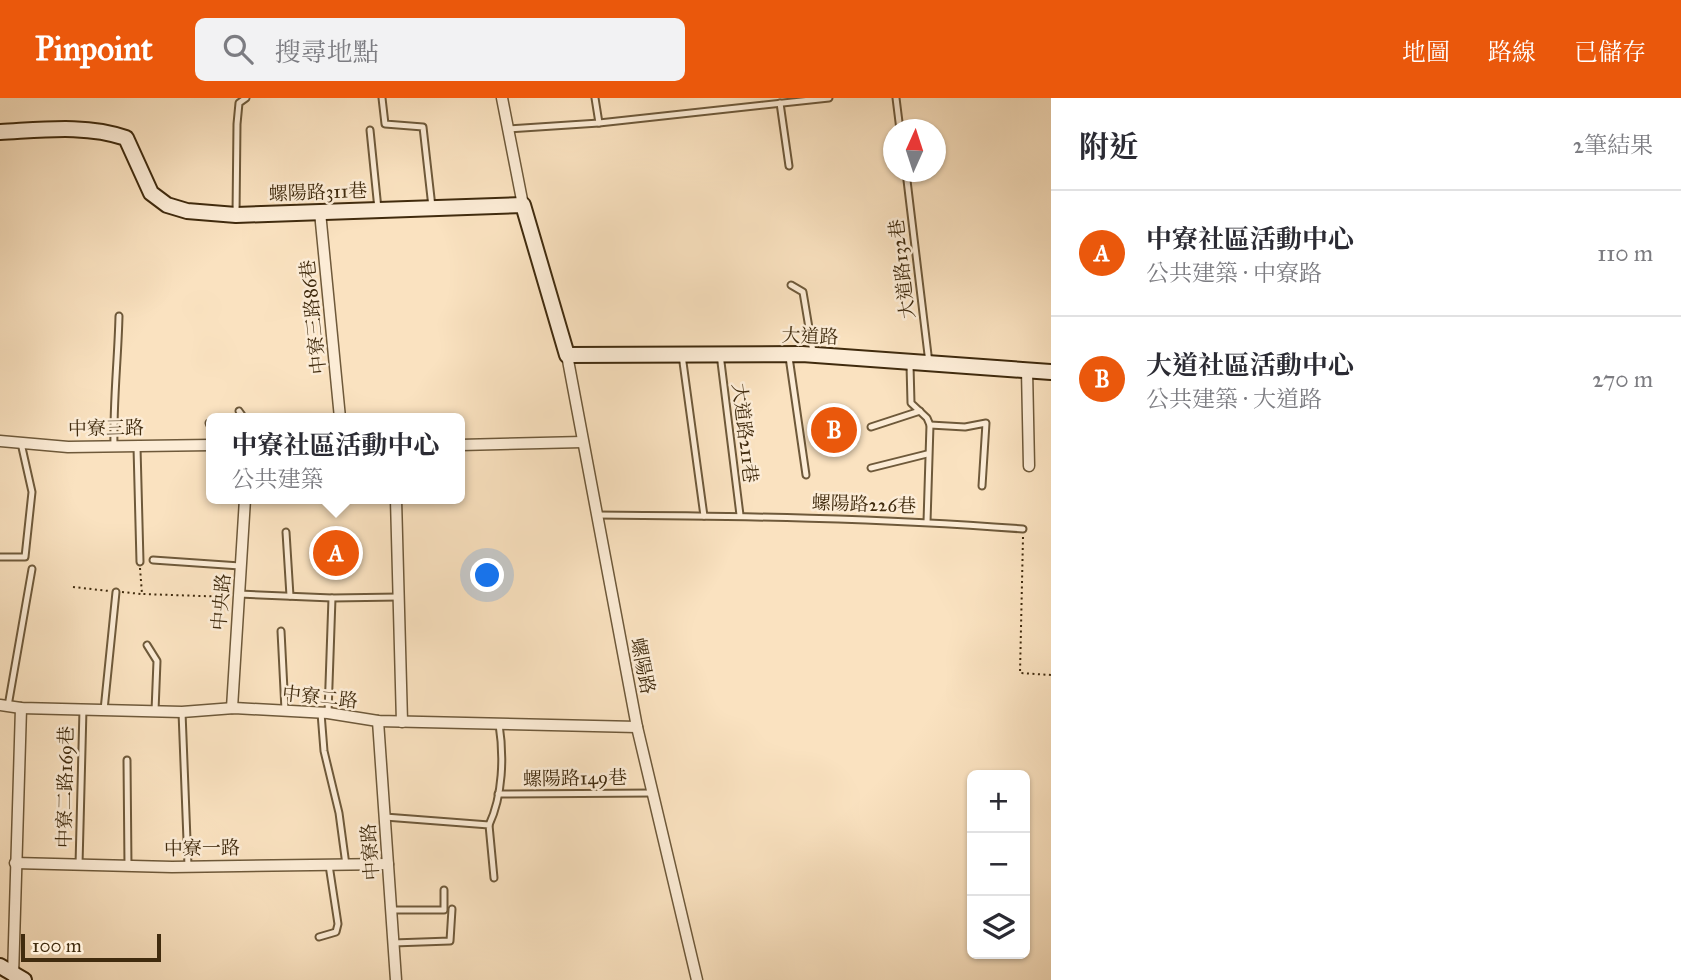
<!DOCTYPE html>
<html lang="zh-TW">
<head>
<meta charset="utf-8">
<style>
	body { margin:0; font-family:"IM FELL Great Primer","Noto Serif TC",serif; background:#f2f2f3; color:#2b2b33 }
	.controls { position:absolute; right:21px; bottom:21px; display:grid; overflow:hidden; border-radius:10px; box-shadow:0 2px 5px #0004 }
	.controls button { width:63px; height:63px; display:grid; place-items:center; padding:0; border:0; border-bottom:2px solid #e1e1e2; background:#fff; color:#2b2b33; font:35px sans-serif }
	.compass { position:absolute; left:883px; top:21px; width:63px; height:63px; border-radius:50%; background:#fff; box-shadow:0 2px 5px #0004; rotate:3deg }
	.scale { position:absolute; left:21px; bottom:18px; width:140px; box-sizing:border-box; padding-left:7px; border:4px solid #402b0e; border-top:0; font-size:19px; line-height:24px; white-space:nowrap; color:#402b0e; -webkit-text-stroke:5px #fcecd6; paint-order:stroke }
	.you { position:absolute; left:488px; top:478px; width:24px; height:24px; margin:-18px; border:5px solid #fff; border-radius:50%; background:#1a73e8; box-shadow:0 0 0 10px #1a73e833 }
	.badge { display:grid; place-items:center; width:46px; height:46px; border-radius:50%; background:#ea580c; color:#fff; font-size:23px; font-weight:700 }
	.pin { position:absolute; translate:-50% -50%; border:4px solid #fff; box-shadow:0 2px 7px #0006 }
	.popup { position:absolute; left:206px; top:315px; width:259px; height:91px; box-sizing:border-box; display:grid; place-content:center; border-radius:10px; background:#fff; filter:drop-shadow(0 2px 5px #0005); font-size:23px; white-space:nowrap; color:#7c7c81 }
	.popup b { font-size:26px; color:#2b2b33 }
	.popup::after { content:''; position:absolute; left:50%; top:100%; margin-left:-14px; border:14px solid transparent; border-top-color:#fff }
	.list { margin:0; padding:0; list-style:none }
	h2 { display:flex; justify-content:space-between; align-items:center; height:91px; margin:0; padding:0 28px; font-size:30px }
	h2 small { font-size:23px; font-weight:400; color:#7c7c81 }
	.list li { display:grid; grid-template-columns:46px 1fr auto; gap:21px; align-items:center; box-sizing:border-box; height:126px; padding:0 28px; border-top:2px solid #e1e1e2 }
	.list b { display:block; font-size:26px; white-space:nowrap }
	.list p { margin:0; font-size:23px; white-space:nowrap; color:#7c7c81 }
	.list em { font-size:23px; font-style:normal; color:#7c7c81 }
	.icon { flex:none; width:38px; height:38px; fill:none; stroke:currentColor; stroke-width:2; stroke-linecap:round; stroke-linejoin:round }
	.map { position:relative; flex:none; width:1051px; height:882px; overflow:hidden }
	header { display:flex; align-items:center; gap:42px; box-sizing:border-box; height:98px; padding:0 35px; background:#ea580c; color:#fff }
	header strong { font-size:33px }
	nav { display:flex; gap:38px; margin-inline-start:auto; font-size:24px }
	.search { width:490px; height:63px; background:#f2f2f3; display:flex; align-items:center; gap:18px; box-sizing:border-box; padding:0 24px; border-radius:10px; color:#7c7c81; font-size:26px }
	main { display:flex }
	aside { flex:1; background:#fff }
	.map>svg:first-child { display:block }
	.building { fill:#d79a78; stroke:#402b0e; stroke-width:2 }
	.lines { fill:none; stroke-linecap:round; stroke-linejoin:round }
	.lane-casing { stroke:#6e593a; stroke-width:9 }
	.street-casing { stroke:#6e593a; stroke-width:13 }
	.secondary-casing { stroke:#402b0e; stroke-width:18 }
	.path { stroke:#402b0e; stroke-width:2; stroke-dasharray:2 3.5; stroke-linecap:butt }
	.lane { stroke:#fcecd6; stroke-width:5 }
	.street { stroke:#fcecd6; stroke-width:10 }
	.secondary { stroke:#fcecd6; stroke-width:14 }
	.labels { text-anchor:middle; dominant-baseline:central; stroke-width:5; stroke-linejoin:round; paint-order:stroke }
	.street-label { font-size:19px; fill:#402b0e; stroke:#fcecd6 }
</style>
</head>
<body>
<header>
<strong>Pinpoint</strong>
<div class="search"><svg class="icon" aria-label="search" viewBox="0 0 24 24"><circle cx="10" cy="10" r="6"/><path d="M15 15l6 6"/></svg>搜尋地點</div>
<nav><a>地圖</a><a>路線</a><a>已儲存</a></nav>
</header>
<main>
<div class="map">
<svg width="1051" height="882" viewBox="0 0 1051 882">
	<rect width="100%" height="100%" fill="#fae2c0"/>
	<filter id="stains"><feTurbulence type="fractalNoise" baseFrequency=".00286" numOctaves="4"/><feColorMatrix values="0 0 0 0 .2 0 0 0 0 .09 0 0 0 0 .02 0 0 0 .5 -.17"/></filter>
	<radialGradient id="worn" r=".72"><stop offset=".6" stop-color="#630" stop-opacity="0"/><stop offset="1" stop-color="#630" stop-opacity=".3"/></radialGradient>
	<g class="building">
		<polygon points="838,316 838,325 847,325 847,339 822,340 821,317"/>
		<polygon points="343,431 346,478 328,478 326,432"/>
	</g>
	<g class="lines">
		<defs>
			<g id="lane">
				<polyline points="382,0 385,26 423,29 432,109"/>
				<polyline points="595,0 599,25"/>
				<polyline points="896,0 900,32"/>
				<polyline points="780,5 789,68"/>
				<polyline points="507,31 599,25 829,0"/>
				<polyline points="370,32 378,111"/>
				<polyline points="906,74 929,265"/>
				<polyline points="236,117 237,26 239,5 246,0"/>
				<polyline points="791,187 803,194 813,254"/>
				<polyline points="720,256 740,417"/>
				<polyline points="682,257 704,418"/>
				<polyline points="789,259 806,377"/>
				<polyline points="910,267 911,305 927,320 930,327 927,424"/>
				<polyline points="239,313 244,320"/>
				<polyline points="209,325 212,332"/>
				<polyline points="930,327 965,329 986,325 982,388"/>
				<polyline points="871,329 920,313"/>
				<path d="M 114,348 C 113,304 118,261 119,218"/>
				<polyline points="137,349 140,464"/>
				<polyline points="871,370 927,356"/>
				<path d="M 597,417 C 739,418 881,420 1023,431"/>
				<polyline points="286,434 290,498"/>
				<polyline points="0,459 25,459 32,394 21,345"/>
				<polyline points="153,462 240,468"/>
				<polyline points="239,496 332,500 399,499"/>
				<polyline points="281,533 285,612"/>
				<polyline points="147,547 157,563 155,613"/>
				<polyline points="8,608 32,471"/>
				<polyline points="104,612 116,494"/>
				<polyline points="182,614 188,768"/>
				<polyline points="321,615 324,653 339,715 346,767"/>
				<polyline points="328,615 332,500"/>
				<polyline points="127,662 128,768"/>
				<polyline points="498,696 653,695"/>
				<polyline points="385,719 489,727 494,780"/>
				<path d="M 489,727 C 503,697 504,658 499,626"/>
				<polyline points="79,767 83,611"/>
				<polyline points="391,812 444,812 444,792"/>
				<polyline points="319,839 336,834 338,826 329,767"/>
				<polyline points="393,845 450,843 452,811"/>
			</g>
			<g id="street">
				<polyline points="502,0 523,107"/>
				<polyline points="320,114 340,320"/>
				<polyline points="567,257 637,629 697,882"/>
				<polyline points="1027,272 1029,368"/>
				<polyline points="0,343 68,349 212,347"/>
				<polyline points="460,347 583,344"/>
				<polyline points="396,401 402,624"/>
				<polyline points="0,607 21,610 182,614 234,610 328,615 378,623 637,629"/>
				<polyline points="232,610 245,401"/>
				<polyline points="378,623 396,882"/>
				<polyline points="15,765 172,769 388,766"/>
				<polyline points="13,878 21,610"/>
			</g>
			<g id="secondary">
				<path d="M 0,34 C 41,32 86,26 126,40 L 151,95 L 167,107 L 187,113 L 236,117 L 523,107 L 567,257 L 802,256 L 1051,274"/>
				<polyline points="0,868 24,882"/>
			</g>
		</defs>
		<use href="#lane" class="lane-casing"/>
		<use href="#street" class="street-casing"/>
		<use href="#secondary" class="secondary-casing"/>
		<g class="path">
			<polyline points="1023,439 1020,575 1051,577"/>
			<polyline points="140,470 142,496 230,499"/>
			<polyline points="73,489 109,493"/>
			<polyline points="122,494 141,496"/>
		</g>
		<use href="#lane" class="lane"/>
		<use href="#street" class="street"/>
		<use href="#secondary" class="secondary"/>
	</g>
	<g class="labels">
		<g class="street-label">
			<text transform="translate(318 94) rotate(-2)">螺陽路311巷</text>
			<text transform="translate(902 171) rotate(-97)">大道路132巷</text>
			<text transform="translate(313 219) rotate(-96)">中寮三路86巷</text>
			<text transform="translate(810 238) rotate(2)">大道路</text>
			<text transform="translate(106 330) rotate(-1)">中寮三路</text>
			<text transform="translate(745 335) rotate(83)">大道路211巷</text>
			<text transform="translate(864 406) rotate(2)">螺陽路226巷</text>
			<text transform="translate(221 504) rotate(-85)">中央路</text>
			<text transform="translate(643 568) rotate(79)">螺陽路</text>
			<text transform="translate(320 599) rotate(6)">中寮二路</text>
			<text transform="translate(575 680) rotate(-1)">螺陽路149巷</text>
			<text transform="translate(65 689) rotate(-89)">中寮二路169巷</text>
			<text transform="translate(202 750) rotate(-1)">中寮一路</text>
			<text transform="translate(370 754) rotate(-94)">中寮路</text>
		</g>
	</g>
	<rect width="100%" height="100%" filter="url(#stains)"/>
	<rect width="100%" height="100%" fill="url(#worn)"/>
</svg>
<div class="controls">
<button>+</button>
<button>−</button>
<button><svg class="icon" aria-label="layers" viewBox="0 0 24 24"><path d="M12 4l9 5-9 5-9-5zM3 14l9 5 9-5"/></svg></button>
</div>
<svg class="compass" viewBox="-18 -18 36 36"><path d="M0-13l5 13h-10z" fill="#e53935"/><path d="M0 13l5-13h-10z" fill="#7c7c81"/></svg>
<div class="scale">100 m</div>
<div class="you"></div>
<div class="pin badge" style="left:336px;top:455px">A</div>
<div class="popup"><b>中寮社區活動中心</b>公共建築</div>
<div class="pin badge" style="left:834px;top:332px">B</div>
</div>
<aside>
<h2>附近<small>2筆結果</small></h2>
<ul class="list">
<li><span class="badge">A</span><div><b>中寮社區活動中心</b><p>公共建築 · 中寮路</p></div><em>110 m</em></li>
<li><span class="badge">B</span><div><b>大道社區活動中心</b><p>公共建築 · 大道路</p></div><em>270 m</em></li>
</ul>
</aside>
</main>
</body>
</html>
